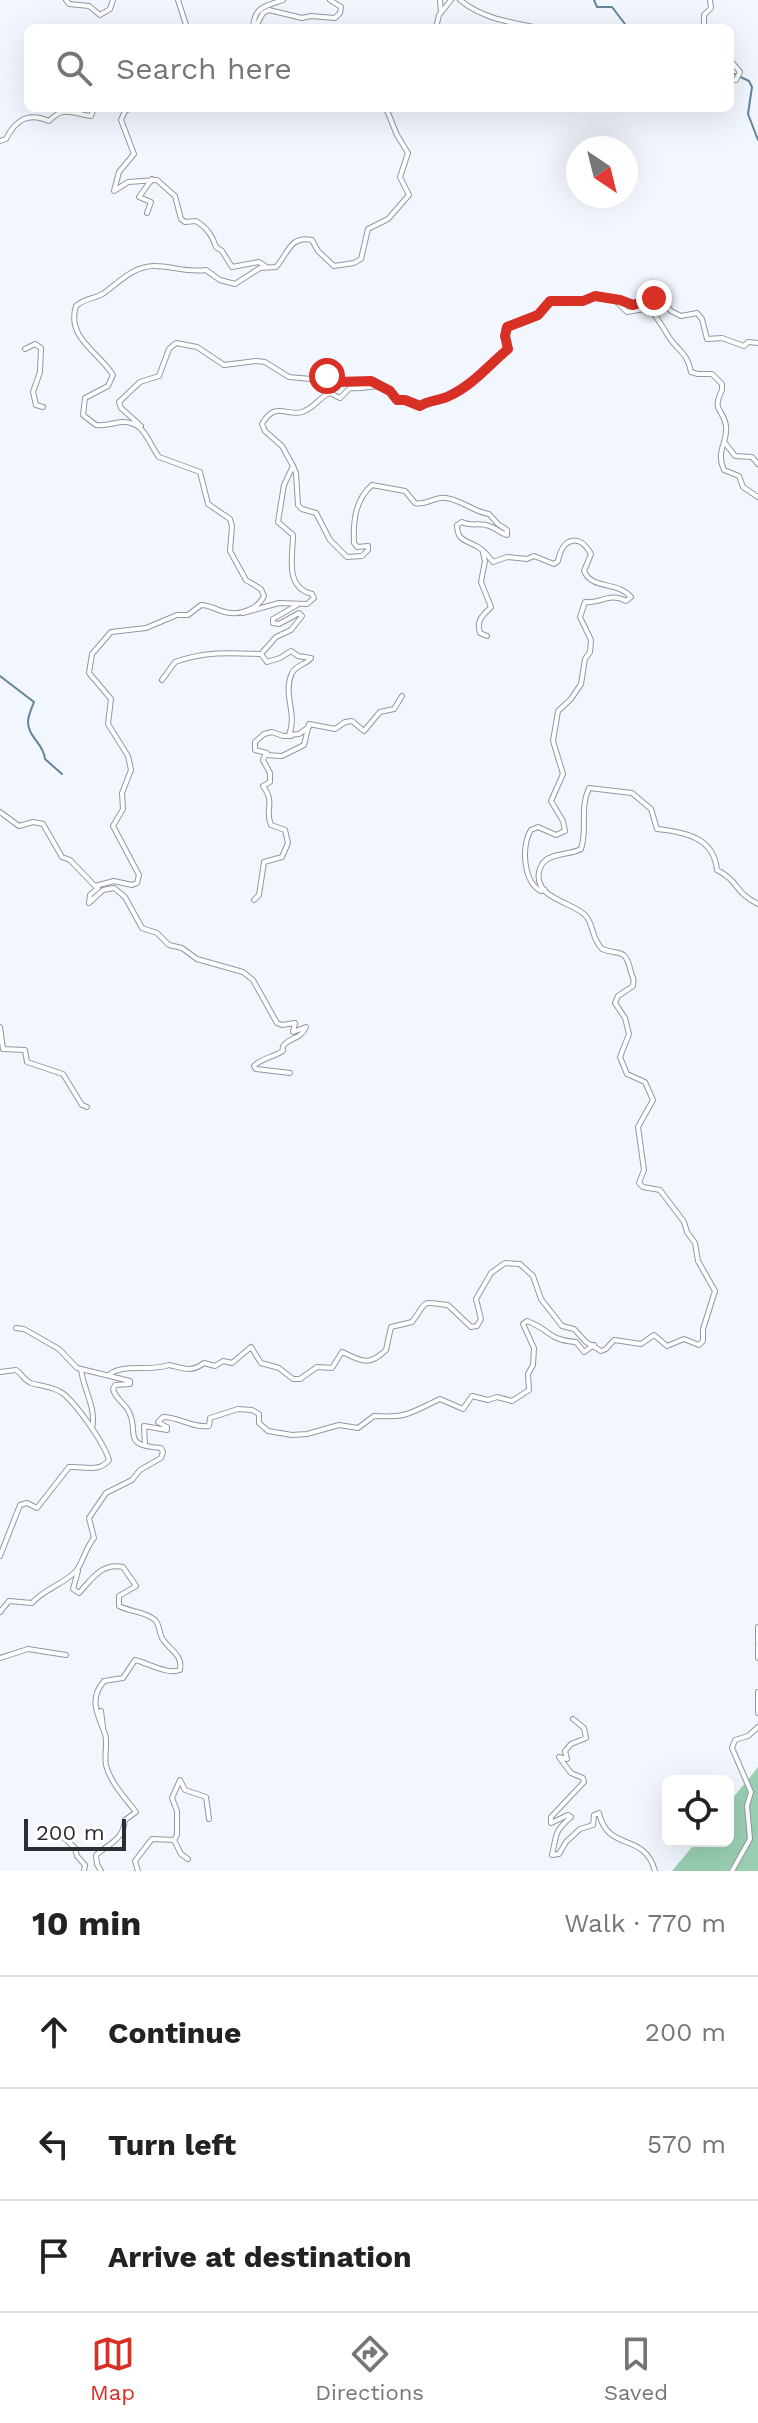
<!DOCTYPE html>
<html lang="en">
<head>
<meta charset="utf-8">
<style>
	body { margin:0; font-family:"Work Sans",sans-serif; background:#f6f6f6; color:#222 }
	.controls { position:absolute; right:24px; bottom:24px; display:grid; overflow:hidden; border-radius:12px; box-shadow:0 8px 32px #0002 }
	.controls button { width:72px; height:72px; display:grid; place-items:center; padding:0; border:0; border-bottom:2px solid #e0e0e0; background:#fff; color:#222; font:40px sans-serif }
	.compass { position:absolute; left:566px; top:136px; width:72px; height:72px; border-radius:50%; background:#fff; box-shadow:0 8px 32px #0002; rotate:145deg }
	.scale { position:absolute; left:24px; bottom:20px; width:102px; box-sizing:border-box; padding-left:8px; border:4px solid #2c2e32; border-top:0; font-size:22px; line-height:28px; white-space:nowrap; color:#2c2e32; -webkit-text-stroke:6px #fff; paint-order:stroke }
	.stop { position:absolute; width:24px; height:24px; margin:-18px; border:6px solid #d93025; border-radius:50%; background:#fff }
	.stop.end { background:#d93025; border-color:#fff; box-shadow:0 2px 8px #0008 }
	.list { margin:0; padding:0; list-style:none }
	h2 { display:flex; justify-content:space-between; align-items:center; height:104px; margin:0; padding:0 32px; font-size:34px }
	h2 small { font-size:26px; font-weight:400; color:#767676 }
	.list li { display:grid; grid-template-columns:52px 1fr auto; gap:24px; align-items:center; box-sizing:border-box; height:112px; padding:0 32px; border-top:2px solid #e0e0e0 }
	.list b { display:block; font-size:30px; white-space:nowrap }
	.list em { font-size:26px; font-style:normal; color:#767676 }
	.icon { flex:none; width:44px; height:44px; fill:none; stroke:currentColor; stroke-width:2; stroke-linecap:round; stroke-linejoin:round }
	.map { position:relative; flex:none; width:758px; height:1871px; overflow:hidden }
	.search { position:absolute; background:#fff; box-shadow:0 8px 32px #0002; left:24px; right:24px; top:24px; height:88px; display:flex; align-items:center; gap:20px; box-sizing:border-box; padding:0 28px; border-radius:12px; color:#767676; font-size:30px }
	.sheet { height:440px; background:#fff }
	nav { display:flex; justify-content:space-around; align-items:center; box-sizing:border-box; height:112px; border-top:2px solid #e0e0e0; background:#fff; font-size:22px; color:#767676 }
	nav a { display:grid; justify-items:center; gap:4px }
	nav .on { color:#d93025 }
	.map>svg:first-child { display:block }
	.forest { fill:#9acfb4 }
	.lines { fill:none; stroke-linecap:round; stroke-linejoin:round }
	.stream { stroke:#64849c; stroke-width:2 }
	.minor-casing { stroke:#9298a0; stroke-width:6 }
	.minor { stroke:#fff; stroke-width:4 }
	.route { stroke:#d93025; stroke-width:10 }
</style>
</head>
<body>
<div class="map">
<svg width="758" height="1871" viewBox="0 0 758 1871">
	<rect width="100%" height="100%" fill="#f2f7ff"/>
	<polygon class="forest" points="758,1767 758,1871 672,1871 697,1841 728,1841 728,1804"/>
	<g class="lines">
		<g class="stream">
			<polyline points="594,0 597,7 612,7 628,28"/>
			<polyline points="730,72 749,81 752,87 748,114 758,140"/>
			<path d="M 0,676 L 34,702 C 32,707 28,716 28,722 C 28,737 44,744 45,759 L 62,774"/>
		</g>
		<defs>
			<g id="minor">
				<polyline points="66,0 69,4 89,6 100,15 110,9 113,0"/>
				<polyline points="178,0 187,28"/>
				<polyline points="440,0 441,12"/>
				<path d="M 460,0 C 483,19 510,22 538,28"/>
				<path d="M 253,28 C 254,7 265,6 283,0"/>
				<polyline points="255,28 263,13 269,10 302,18 311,16 335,18 340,13 341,7 330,0"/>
				<polyline points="436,28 439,15 451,0"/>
				<polyline points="704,28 704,15 711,8 710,0"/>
				<polyline points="730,60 740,72 736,80 730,80"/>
				<path d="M 131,108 L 125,111 L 121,120 L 134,154 L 119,172 L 114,191 L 128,182 L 157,180 L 175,196 L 181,219 L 185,222 L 196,221 C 207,228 212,235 216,247 L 222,251 L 232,267 L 259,262 L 265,266"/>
				<path d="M 0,141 L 6,139 C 16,119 29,112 49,121 C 64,105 73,114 91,116 L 94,108"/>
				<polyline points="147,213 151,202 139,197 152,179"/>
				<path d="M 616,301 L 627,312 L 650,308 C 656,317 662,325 667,334 C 676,350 687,351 691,372 L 698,374 L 712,374 L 722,384 L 722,390 C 711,412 724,409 726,426 C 728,444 715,450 724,470 L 739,476 L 743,487 L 758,497"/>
				<polyline points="25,349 35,344 41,348 40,372 33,392 36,405 43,407"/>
				<polyline points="141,426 121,408 119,402 140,382 159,376 169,349 176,343 197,347 224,365 256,361 265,362 289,377 311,379 324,376 338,382 351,380 374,383"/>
				<polyline points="725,443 735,456 752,457 758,464"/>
				<path d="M 293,466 L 282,446 L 265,431 L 262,424 C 276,400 287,417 302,412 C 315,408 319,397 330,393 L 340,398 L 350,388 C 371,391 379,377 397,400 L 405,400 L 417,407 L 451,396 L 479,378 L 506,352 L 507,327 L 538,315 L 550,301 L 583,301 L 595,296 L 620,300 L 633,305 L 660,298 L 671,311 L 681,316 L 697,313 L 702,319 L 707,339 L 722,338 L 744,346 L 748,342 L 758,343"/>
				<path d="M 483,553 L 485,561 L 481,582 L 491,607 C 483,616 476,619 480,633 L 487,636"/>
				<path d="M 297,605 L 273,619 L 273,623 L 279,624 L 299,613 L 302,616 L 291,630 L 276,637 L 261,654 L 267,662 L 280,658 L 291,651 L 298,656 L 311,658 C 307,664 296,665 292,673 C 282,695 298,713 289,735 L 299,734 L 309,727"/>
				<path d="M 243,613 L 279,603 L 307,604 L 314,598 L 312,594 C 284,587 293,556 293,535 L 278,522 L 284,485 L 293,466 L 296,473 L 298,505 L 302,509 L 316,513 L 330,540 L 347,557 L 362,556 L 368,550 L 368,546 L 357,547 L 354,543 C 353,521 355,500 372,485 L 405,491 L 415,503 C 426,506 435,496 446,498 C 462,500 474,512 489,514 L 498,524 L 507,530 L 507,535 C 499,533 497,528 489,526 C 480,522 472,527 462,522 L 457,525 C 457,541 466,540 478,547 C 485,551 489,557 493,562 L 507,557 L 527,559 L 534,556 L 554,564 L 558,561 C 562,539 579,532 591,554 L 584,571 C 592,590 618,581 631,597 L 626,601 C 610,592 600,604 585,602 L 580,617 L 591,640 L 590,652 L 585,659 L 581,684 L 571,699 L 558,711 L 553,741 L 563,774 L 551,801 L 563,821 L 565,831 L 556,835 L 538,827 L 531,830 C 521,845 523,882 541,891 L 545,890"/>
				<path d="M 162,680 L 175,662 C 206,651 229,653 261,654"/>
				<polyline points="267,753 255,750 255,742 264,734 272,732 283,736 291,736"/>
				<path d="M 0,812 L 19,826 L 33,822 L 43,824 L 62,857 L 70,860 L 95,886 L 114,881 L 132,885 L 137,883 L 139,875 L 113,826 L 123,809 L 122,793 L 131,770 L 128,756 L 108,724 L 111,699 L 89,673 L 92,654 L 111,632 L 146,628 L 177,615 L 188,615 L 201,605 C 210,605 216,610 225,612 C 240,616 258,609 264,596 L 261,589 L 246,580 L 230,551 L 232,526 L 230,519 L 208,504 L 200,472 L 159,457 C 148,443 145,421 122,422 C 113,423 106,426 96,425 L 83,415 L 85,398 L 108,386 L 113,375 C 99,352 66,338 76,306 C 85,298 95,299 104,293 C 119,282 134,266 154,266 C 172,266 188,273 206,270 L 220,280 L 235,284 L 260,268 L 276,267 C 288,254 290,235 312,240 L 318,251 L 334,266 L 354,263 L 361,259 L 368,229 L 388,219 L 409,195 L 400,177 L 408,153 L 397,135 L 386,108"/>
				<path d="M 98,888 L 90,895 L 89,903 L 103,890 L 114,888 L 125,897 L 142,928 L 157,933 L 169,945 L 182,948 L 197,959 L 243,972 L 253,980 L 277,1023 L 282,1025 L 295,1023 L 293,1032 L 306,1027 C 300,1039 295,1036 286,1043 C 277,1051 290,1048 277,1054 C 269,1058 261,1059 254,1066 L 256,1069 L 290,1073"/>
				<path d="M 254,900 L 259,895 L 264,862 L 282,857 L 288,843 L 285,830 L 271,825 C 264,808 276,804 263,786 L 270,782 L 270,773 L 263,760 L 265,755 L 282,756 L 304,745 L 309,724 L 335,729 L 345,722 L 352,721 L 364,731 L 380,712 L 394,709 L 402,696"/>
				<polyline points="0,1027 3,1049 25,1050 27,1062 63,1074 82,1105 87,1107"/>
				<path d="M 81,1369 C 83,1389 97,1409 92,1428"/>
				<path d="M 0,1372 L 16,1370 C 21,1373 25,1381 31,1383 C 41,1386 57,1387 66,1396 C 79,1408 104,1443 109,1460 C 99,1473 84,1466 69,1467 L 37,1508 L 27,1503 L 20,1505 L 0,1556"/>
				<path d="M 109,1375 C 122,1363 149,1372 169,1365 C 183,1368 191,1373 204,1363 L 215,1366 L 223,1361 L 232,1363 L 251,1347 L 261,1363 L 279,1368 L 293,1379 L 300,1379 L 317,1367 L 332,1368 L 342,1352 C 361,1360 367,1368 386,1350 L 391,1327 L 412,1322 C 429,1299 419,1302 448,1305 L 471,1327 L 477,1326 L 481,1319 L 476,1299 L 491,1273 L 505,1263 L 520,1264 L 533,1276 L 541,1299 L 562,1326 L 574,1329 L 586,1342 L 601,1351 L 606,1349 L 614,1340 L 641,1344 L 654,1335 L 667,1346 L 684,1339 L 699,1345 L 703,1341 L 703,1329 L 715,1291 L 698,1261 L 695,1243 L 687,1232 L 684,1222 L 660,1190 L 643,1187 L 639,1183 L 644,1170 L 638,1127 L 653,1100 L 645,1082 L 627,1074 L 620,1057 L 629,1034 L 625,1018 L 615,1003 L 618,996 L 633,986 C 634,975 634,983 631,972 C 625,947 621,956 602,949 C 591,937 594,926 586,916 C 574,902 534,899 539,872 C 540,868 542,863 545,861 C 553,853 570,855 581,849 C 588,827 579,810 589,788 L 632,793 L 651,809 L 657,829 C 686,832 714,838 717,870 C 739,881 734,892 758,904"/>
				<path d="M 145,1445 L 144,1426 L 167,1430 L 167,1427 L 158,1422 L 163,1417 C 180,1417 191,1428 209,1426 L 210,1418 L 238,1409 L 252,1410 L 259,1414 L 259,1423 L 268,1431 L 292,1435 L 307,1434 L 339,1425 L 358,1428 L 374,1416 C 408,1418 410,1413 440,1399 L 463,1409 L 472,1396 L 488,1400 L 497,1397 L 512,1401 L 529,1390 L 528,1374 L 533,1365 L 534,1348 L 523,1324 L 527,1321 C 550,1329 547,1340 576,1342 L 584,1352 L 594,1345"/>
				<path d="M 78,1571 L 73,1589 L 79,1593 C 92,1579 102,1562 123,1567 L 136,1586 L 119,1596 L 119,1606 C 130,1612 145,1611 155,1620 C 160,1625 159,1633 162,1638 C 169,1650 183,1654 180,1670 C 167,1675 148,1663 135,1660 L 123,1678 L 104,1681 C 88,1700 98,1714 105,1734 C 108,1742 104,1755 106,1765 C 110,1782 125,1798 136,1812 L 125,1820 C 123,1840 110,1843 96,1855 L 97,1864 L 101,1871"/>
				<path d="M 0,1612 L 9,1601 L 32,1603 C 44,1589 62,1585 75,1572 C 82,1566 85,1548 94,1538 L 89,1518 L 106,1493 L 132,1480 L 140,1470 L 161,1458 L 163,1452 L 161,1448 C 119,1445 141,1432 128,1410 C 123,1402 115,1398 113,1389 L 115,1385 L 130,1384 L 130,1381 L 77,1368 L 59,1349 L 24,1329 L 16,1328"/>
				<polyline points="758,1627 758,1643"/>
				<polyline points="758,1646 758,1658"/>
				<polyline points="0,1658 28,1649 66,1655"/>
				<polyline points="758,1692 758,1713"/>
				<polyline points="101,1711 103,1727"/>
				<path d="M 573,1719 L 584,1728 L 586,1738 L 571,1744 L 565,1751 L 567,1759 L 559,1757 L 571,1773 L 583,1778 L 584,1782 L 551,1817 L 551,1823 L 568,1815 L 571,1817 C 554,1832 557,1833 552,1855 L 559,1854 L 566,1842 L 580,1829 L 593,1825 L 594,1815 L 599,1813 C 608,1853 644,1831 655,1871"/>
				<polyline points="61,1835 75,1848 77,1856 85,1865 84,1871"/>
				<polyline points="174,1840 181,1854 188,1859"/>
				<polyline points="138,1871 135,1861 152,1839 174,1840 177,1835 177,1811 172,1798 180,1780 185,1790 206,1797 209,1819"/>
				<polyline points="732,1871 750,1839 747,1806 751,1792 732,1748 735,1740 748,1736 758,1727"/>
			</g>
		</defs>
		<use href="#minor" class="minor-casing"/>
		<use href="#minor" class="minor"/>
	</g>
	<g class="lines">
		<path class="route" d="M 327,376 L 338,382 L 371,381 L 390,391 L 397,400 L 405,400 L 420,406 C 428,400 439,401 449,396 C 473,385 489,365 508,349 L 505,336 L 507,327 L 538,315 L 550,301 L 583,301 L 595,296 L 620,300 L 633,305 L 654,298"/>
	</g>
</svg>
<div class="controls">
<button><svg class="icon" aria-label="locate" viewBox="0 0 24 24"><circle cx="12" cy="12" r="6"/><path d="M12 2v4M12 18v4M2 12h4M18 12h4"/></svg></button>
</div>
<svg class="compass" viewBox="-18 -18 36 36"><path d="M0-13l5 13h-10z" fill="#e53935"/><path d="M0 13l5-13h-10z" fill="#767676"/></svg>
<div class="scale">200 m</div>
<div class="stop" style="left:327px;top:376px"></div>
<div class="stop end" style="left:654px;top:298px"></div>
<div class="search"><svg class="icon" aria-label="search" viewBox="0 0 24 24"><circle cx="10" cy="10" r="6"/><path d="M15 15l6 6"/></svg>Search here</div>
</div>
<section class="sheet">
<h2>10 min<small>Walk · 770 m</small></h2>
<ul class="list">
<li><svg class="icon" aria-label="ahead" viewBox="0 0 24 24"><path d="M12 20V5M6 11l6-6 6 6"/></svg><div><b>Continue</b></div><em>200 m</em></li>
<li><svg class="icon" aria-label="left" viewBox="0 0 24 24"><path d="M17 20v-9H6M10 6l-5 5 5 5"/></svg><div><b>Turn left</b></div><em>570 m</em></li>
<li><svg class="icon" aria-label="arrive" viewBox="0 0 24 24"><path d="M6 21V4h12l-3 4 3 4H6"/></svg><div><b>Arrive at destination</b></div></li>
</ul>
</section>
<nav>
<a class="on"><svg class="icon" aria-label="map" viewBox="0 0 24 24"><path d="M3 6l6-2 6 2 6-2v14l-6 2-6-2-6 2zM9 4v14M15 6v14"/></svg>Map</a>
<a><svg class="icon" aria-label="directions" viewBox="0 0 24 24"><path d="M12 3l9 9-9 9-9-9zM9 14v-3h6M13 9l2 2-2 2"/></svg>Directions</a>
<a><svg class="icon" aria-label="saved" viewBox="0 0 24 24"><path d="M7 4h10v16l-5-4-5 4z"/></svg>Saved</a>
</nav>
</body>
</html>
